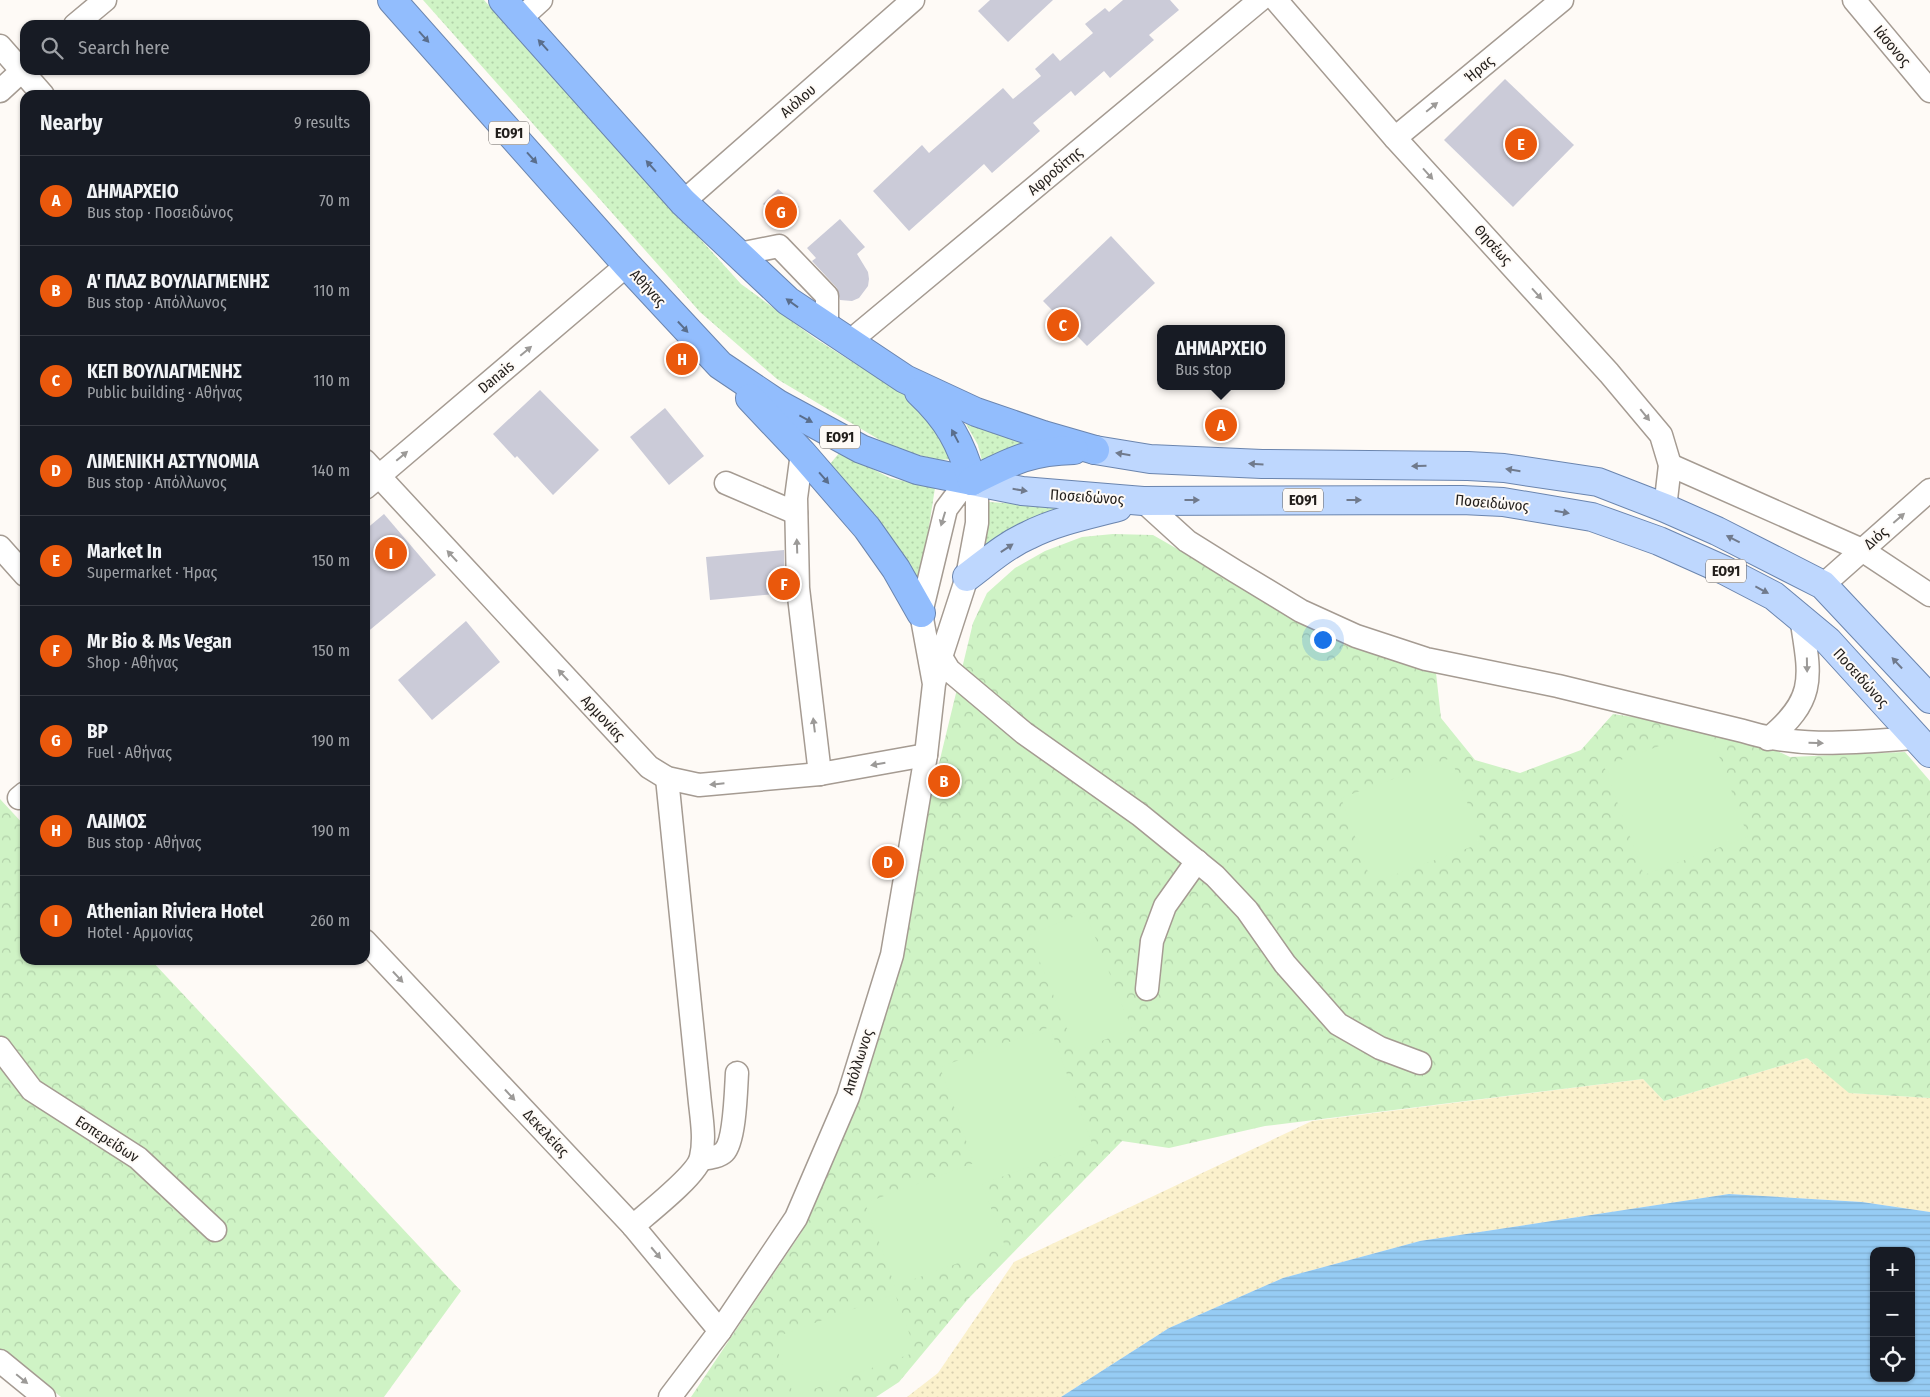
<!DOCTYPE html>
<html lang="en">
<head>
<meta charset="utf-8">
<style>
	body { margin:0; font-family:"Fira Sans Condensed",sans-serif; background:#20242c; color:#f1f3f6 }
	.controls { position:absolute; right:15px; bottom:15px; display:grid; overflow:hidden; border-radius:10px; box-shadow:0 1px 4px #0004 }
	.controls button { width:45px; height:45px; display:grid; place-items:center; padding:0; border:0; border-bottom:1px solid #363941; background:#171b24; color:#f1f3f6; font:25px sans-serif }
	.you { position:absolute; left:1322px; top:639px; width:18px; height:18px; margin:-12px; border:4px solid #fff; border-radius:50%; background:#1a73e8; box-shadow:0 0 0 8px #1a73e833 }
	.badge { display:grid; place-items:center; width:32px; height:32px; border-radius:50%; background:#ea580c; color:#fff; font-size:16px; font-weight:700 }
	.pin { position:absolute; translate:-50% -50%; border:2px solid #fff; box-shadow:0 1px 5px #0006 }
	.popup { position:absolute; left:1157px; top:325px; width:128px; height:65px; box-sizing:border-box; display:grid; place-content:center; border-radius:10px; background:#171b24; filter:drop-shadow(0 1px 4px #0005); font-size:16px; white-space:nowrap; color:#9ea1a6 }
	.popup b { font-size:19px; color:#f1f3f6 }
	.popup::after { content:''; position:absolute; left:50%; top:100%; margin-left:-10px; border:10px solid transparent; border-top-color:#171b24 }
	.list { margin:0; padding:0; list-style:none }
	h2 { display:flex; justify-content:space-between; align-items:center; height:65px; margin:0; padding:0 20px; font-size:21px }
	h2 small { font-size:16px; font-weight:400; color:#9ea1a6 }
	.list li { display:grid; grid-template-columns:32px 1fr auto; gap:15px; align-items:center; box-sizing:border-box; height:90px; padding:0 20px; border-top:1px solid #363941 }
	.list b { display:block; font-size:19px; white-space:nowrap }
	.list p { margin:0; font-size:16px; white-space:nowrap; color:#9ea1a6 }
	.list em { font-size:16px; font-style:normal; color:#9ea1a6 }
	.icon { flex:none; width:28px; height:28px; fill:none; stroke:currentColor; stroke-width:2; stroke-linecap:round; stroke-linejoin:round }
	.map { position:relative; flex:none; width:1930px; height:1397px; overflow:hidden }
	.search { position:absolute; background:#171b24; box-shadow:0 1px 4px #0004; left:20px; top:20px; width:350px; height:55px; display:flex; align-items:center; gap:12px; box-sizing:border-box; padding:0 18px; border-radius:15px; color:#9ea1a6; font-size:19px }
	.panel { position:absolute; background:#171b24; box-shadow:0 1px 4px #0004; left:20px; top:90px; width:350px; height:875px; border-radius:15px }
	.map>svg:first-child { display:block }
	.grass { fill:url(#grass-dots) }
	.sand { fill:url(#sand-dots) }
	.park { fill:url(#park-crowns) }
	.pitch { fill:#cff3c5 }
	.water { fill:url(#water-rules); fill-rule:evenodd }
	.building { fill:#cbcbd8 }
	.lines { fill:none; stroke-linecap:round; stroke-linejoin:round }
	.minor-casing { stroke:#a59b92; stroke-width:25 }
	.major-casing { stroke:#6b85ae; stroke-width:30 }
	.highway-casing { stroke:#6b85ae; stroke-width:30 }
	.minor { stroke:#fff; stroke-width:22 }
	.major { stroke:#bed7fe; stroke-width:28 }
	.highway { stroke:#92bdfd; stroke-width:28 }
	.oneway { fill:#5a6e8c }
	.oneway2 { fill:#9c9a98 }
	.oneway3 { fill:#707a8c }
	.labels { text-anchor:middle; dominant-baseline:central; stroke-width:4; stroke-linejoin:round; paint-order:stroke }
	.shield { fill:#fefaf6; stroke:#64605d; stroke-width:1 }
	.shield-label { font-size:14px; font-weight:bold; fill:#221e1b }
	.street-label { font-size:15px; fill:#221e1b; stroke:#fefaf6 }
</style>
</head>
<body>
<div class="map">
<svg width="1930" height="1397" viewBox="0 0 1930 1397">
	<defs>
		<pattern id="grass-dots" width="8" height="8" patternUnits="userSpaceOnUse" patternTransform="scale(1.25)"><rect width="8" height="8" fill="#cff3c5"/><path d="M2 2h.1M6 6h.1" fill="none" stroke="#b1d0a9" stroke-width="1.8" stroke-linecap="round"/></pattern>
		<pattern id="sand-dots" width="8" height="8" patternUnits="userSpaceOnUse" patternTransform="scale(1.25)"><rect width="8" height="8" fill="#fbf1cc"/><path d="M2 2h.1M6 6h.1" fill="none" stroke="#d7ceaf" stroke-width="1.8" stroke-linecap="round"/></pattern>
		<pattern id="park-crowns" width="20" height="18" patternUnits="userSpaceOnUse" patternTransform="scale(1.25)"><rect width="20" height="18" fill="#cff3c5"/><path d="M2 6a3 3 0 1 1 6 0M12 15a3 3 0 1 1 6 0" fill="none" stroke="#b1d0a9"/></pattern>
		<pattern id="water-rules" width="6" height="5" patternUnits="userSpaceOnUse" patternTransform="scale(1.25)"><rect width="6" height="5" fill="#96ccf4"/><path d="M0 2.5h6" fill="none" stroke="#81afd1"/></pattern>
	</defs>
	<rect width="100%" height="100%" fill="#fefaf6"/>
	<g class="grass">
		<polygon points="423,0 484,0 741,284 816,339 916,402 930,416 953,459 940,460 914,454 890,446 777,379 700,312"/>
		<polygon points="966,424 1035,444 983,465 978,445"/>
		<polygon points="840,452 890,478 935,488 919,590 905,559 882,524 830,464"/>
		<polygon points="988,502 1061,506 978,557"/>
	</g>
	<polygon class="sand" points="1807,1058 1850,1093 1930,1098 1930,1212 1862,1202 1729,1194 1420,1241 1283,1278 1169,1328 1061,1397 907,1397 938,1373 1014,1262 1312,1121 1643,1079 1664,1101"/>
	<g class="park">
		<polygon points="1113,534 1153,535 1345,645 1436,673 1441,718 1475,760 1520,773 1581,750 1613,714 1739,733 1790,757 1905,752 1930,781 1930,1098 1849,1093 1807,1058 1664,1101 1643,1079 1265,1126 1169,1148 1122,1141 968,1299 899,1382 876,1397 691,1397 801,1233 865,1069 973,623 987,593 1015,568 1045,551 1082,537"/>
		<polygon points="0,799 25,826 25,960 151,960 461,1291 384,1397 61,1397 0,1349"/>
	</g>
	<g class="pitch">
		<polygon points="1709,728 1748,837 1644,875 1604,766"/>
		<polygon points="1451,758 1482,843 1372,883 1341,798"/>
		<polygon points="1085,912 1132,1029 1076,1051 1029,935"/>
		<polygon points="1050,1027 1092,1144 982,1184 1005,1246 895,1286 865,1203 974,1163 940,1067"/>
		<polygon points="895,1294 916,1352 794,1396 773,1338"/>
	</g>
	<path class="water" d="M 1729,1194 L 1862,1202 L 1930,1212 L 1930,1397 L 1061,1397 L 1169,1328 L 1283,1278 L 1420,1241 ZM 1874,1251 L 1911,1251 L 1911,1378 L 1874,1378 Z"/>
	<g class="building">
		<polygon points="990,0 1053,0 1008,42 978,11"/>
		<polygon points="1123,0 1170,0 1179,10 1149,35 1154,40 1110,78 1104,71 1075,96 1071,91 1033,123 1040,131 992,173 984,164 909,231 873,191 922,145 929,153 1003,88 1013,99 1041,76 1035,69 1053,53 1060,61 1093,33 1085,24 1105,8 1109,12"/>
		<polygon points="1505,79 1574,145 1513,207 1444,140"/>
		<polygon points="778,189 799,207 784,223 763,204"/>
		<polygon points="840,219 865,247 857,254 868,272 869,279 868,286 859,298 852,301 840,300 837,288 812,261 816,258 807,248"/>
		<polygon points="1111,236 1155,283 1087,346 1043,301"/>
		<polygon points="540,390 599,450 553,495 517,456 515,458 493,434"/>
		<polygon points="665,408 704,456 669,485 630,437"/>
		<polygon points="384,514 436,575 365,634 365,530"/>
		<polygon points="784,550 785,593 710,600 706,557"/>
		<polygon points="466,621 500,662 432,720 398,680"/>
	</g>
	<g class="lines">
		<defs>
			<g id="minor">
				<polyline points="1276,0 1395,138 1609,373 1661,435 1670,465 1665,508"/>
				<polyline points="1854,0 1930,91"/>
				<polyline points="520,19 541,0"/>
				<polyline points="75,25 105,0"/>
				<polyline points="0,46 43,95"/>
				<polyline points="0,91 25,68"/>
				<polyline points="1395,138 1562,0"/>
				<polyline points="683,202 913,0"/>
				<polyline points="739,254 779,246 827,296 827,327"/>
				<polyline points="849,342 1260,0"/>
				<polyline points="802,453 796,498 798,588 820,774"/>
				<polyline points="365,461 649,767 667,778 699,785 820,774 926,755"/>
				<polyline points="1670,465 1862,550 1930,595"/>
				<polyline points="726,483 796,513"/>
				<polyline points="365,488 627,265"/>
				<path d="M 1143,501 L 1187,541 L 1235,571 L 1301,611 L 1356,636 L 1426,659 L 1558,686 L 1743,731 C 1800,749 1856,742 1915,738"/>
				<polyline points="0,547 25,575"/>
				<polyline points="1823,585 1930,490"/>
				<polyline points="941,657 949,670 1024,733 1140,815 1215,876 1247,910 1285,964 1338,1024 1380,1048 1420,1063"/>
				<path d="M 1768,739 C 1818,698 1810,676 1801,617"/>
				<polyline points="19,798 25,793"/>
				<polyline points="365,941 633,1226 720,1331"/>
				<polyline points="1147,989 1152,941 1165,906 1197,861"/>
				<polyline points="0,1048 32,1090 138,1158 215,1230"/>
				<path d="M 701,1159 C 708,1158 719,1157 724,1152 C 735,1141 736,1089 737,1073"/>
				<path d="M 633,1226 C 648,1213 698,1174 701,1157 C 705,1140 702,1121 700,1103 L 667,778"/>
				<polyline points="0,1361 44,1397"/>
				<polyline points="670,1397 720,1331 796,1218 848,1097 892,955 926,755 934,684 941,657 967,577 977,523 977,497 972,481 958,493 946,509 921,613 934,684"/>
			</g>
			<g id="major">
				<polyline points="1095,450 1150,459 1262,464 1468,466 1504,468 1598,482 1665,508 1717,531 1823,585 1930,699"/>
				<polyline points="972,481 1022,491 1143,501 1462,500 1503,502 1592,517 1659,541 1724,570 1774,596 1828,641 1930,753"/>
				<path d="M 967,577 C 987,562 1006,545 1029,535 C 1057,521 1088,515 1118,507"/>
			</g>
			<g id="highway">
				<polyline points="392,0 627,265 720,365 778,404 861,449 917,470 972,481"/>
				<polyline points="503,0 683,202 788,301 905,379 976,412 1043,435 1095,450"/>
				<path d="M 919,392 C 948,419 961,443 972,481"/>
				<polyline points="750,398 802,453 867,528 896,569 921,613"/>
				<path d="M 972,481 C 1010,462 1029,451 1074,450"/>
			</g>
		</defs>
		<use href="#minor" class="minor-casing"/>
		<use href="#major" class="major-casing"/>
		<use href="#highway" class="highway-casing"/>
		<use href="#minor" class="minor"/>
		<use href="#major" class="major"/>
		<use href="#highway" class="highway"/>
	</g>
	<defs><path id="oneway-solid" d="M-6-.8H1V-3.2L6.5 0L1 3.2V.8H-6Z" transform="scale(1.25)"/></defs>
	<g class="oneway">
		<use href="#oneway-solid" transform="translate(424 37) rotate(48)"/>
		<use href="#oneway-solid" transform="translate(543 45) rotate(-132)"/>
		<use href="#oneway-solid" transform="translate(532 158) rotate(48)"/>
		<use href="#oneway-solid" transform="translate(651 166) rotate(-132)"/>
		<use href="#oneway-solid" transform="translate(792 303) rotate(-144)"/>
		<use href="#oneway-solid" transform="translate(683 327) rotate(47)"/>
		<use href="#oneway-solid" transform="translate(806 419) rotate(28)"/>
		<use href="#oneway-solid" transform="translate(955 436) rotate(-118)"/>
		<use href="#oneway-solid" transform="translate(824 478) rotate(49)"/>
	</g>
	<g class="oneway2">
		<use href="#oneway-solid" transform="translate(1432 107) rotate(-39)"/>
		<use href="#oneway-solid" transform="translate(1428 174) rotate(48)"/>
		<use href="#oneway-solid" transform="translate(1537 294) rotate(48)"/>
		<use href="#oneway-solid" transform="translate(526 351) rotate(-40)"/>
		<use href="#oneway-solid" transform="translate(1645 415) rotate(51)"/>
		<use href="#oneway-solid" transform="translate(402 456) rotate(-40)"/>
		<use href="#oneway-solid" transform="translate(1899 518) rotate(-41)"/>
		<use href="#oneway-solid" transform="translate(943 519) rotate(107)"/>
		<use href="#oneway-solid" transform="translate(797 546) rotate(-92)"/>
		<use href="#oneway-solid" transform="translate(452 556) rotate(-133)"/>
		<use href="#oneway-solid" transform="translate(1807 665) rotate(89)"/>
		<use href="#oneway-solid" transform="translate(563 675) rotate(-133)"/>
		<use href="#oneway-solid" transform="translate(814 725) rotate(-97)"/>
		<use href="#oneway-solid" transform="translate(1816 743) rotate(2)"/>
		<use href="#oneway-solid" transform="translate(878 764) rotate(170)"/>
		<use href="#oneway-solid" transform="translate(717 784) rotate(174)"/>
		<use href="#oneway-solid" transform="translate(398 977) rotate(47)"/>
		<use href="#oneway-solid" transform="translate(510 1095) rotate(47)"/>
		<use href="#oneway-solid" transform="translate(656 1253) rotate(50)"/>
		<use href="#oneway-solid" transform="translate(22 1379) rotate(39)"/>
	</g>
	<g class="oneway3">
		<use href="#oneway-solid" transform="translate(1123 454) rotate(-171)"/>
		<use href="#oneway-solid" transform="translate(1256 464) rotate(-177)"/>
		<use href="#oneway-solid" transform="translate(1419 466) rotate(179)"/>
		<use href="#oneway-solid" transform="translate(1513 470) rotate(-171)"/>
		<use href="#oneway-solid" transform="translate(1020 490) rotate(9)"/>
		<use href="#oneway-solid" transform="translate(1192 500)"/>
		<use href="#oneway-solid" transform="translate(1354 500)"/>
		<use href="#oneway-solid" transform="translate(1562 512) rotate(10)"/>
		<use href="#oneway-solid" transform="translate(1733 539) rotate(-153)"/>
		<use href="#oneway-solid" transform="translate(1007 548) rotate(-34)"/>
		<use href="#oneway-solid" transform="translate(1762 590) rotate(28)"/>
		<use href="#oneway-solid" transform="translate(1897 663) rotate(-133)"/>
	</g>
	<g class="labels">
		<g class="shield">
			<rect x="489" y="121.5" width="40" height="23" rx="4"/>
			<rect x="820" y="425.5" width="40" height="23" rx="4"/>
			<rect x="1283" y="488.5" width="40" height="23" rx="4"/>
			<rect x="1706" y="559.5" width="40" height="23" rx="4"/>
		</g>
		<g class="shield-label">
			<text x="509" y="133">ΕΟ91</text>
			<text x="840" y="437">ΕΟ91</text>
			<text x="1303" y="500">ΕΟ91</text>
			<text x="1726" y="571">ΕΟ91</text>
		</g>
		<g class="street-label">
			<text transform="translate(1892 46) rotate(50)">Ιάσονος</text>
			<text transform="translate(1479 69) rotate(-39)">Ήρας</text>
			<text transform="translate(798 101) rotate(-41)">Αιόλου</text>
			<text transform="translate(1055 171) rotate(-40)">Αφροδίτης</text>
			<text transform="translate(1493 245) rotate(48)">Θησέως</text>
			<text transform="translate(648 288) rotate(47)">Αθήνας</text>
			<text transform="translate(496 377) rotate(-40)">Danais</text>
			<text transform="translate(1087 497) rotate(4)">Ποσειδώνος</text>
			<text transform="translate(1492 503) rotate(5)">Ποσειδώνος</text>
			<text transform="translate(1876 538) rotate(-41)">Διός</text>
			<text transform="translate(1861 678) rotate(48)">Ποσειδώνος</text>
			<text transform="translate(603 718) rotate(47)">Αρμονίας</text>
			<text transform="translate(858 1062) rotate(-72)">Απόλλωνος</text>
			<text transform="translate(546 1133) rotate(47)">Δεκελείας</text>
			<text transform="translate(107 1139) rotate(33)">Εσπερείδων</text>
		</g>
	</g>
</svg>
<div class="controls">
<button>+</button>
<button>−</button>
<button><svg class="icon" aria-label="locate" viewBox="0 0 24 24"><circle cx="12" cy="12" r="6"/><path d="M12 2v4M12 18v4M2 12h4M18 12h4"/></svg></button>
</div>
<div class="you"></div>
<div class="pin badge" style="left:1221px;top:425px">A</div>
<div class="popup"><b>ΔΗΜΑΡΧΕΙΟ</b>Bus stop</div>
<div class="pin badge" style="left:944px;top:781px">B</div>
<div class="pin badge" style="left:1063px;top:325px">C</div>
<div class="pin badge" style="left:888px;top:862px">D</div>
<div class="pin badge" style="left:1521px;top:144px">E</div>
<div class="pin badge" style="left:784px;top:584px">F</div>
<div class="pin badge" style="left:781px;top:212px">G</div>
<div class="pin badge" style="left:682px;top:359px">H</div>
<div class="pin badge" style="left:391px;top:553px">I</div>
<div class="search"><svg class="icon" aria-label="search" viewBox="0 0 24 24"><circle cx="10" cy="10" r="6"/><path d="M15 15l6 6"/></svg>Search here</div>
<section class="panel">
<h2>Nearby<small>9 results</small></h2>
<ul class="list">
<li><span class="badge">A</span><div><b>ΔΗΜΑΡΧΕΙΟ</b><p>Bus stop · Ποσειδώνος</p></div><em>70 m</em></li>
<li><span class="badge">B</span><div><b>Α' ΠΛΑΖ ΒΟΥΛΙΑΓΜΕΝΗΣ</b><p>Bus stop · Απόλλωνος</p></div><em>110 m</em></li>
<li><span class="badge">C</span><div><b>ΚΕΠ ΒΟΥΛΙΑΓΜΕΝΗΣ</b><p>Public building · Αθήνας</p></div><em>110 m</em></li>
<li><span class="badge">D</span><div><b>ΛΙΜΕΝΙΚΗ ΑΣΤΥΝΟΜΙΑ</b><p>Bus stop · Απόλλωνος</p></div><em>140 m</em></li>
<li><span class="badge">E</span><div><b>Market In</b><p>Supermarket · Ήρας</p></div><em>150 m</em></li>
<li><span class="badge">F</span><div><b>Mr Bio &amp; Ms Vegan</b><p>Shop · Αθήνας</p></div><em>150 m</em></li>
<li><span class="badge">G</span><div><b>BP</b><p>Fuel · Αθήνας</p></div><em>190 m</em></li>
<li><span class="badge">H</span><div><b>ΛΑΙΜΟΣ</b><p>Bus stop · Αθήνας</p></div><em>190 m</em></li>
<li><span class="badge">I</span><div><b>Athenian Riviera Hotel</b><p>Hotel · Αρμονίας</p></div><em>260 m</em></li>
</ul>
</section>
</div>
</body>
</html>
